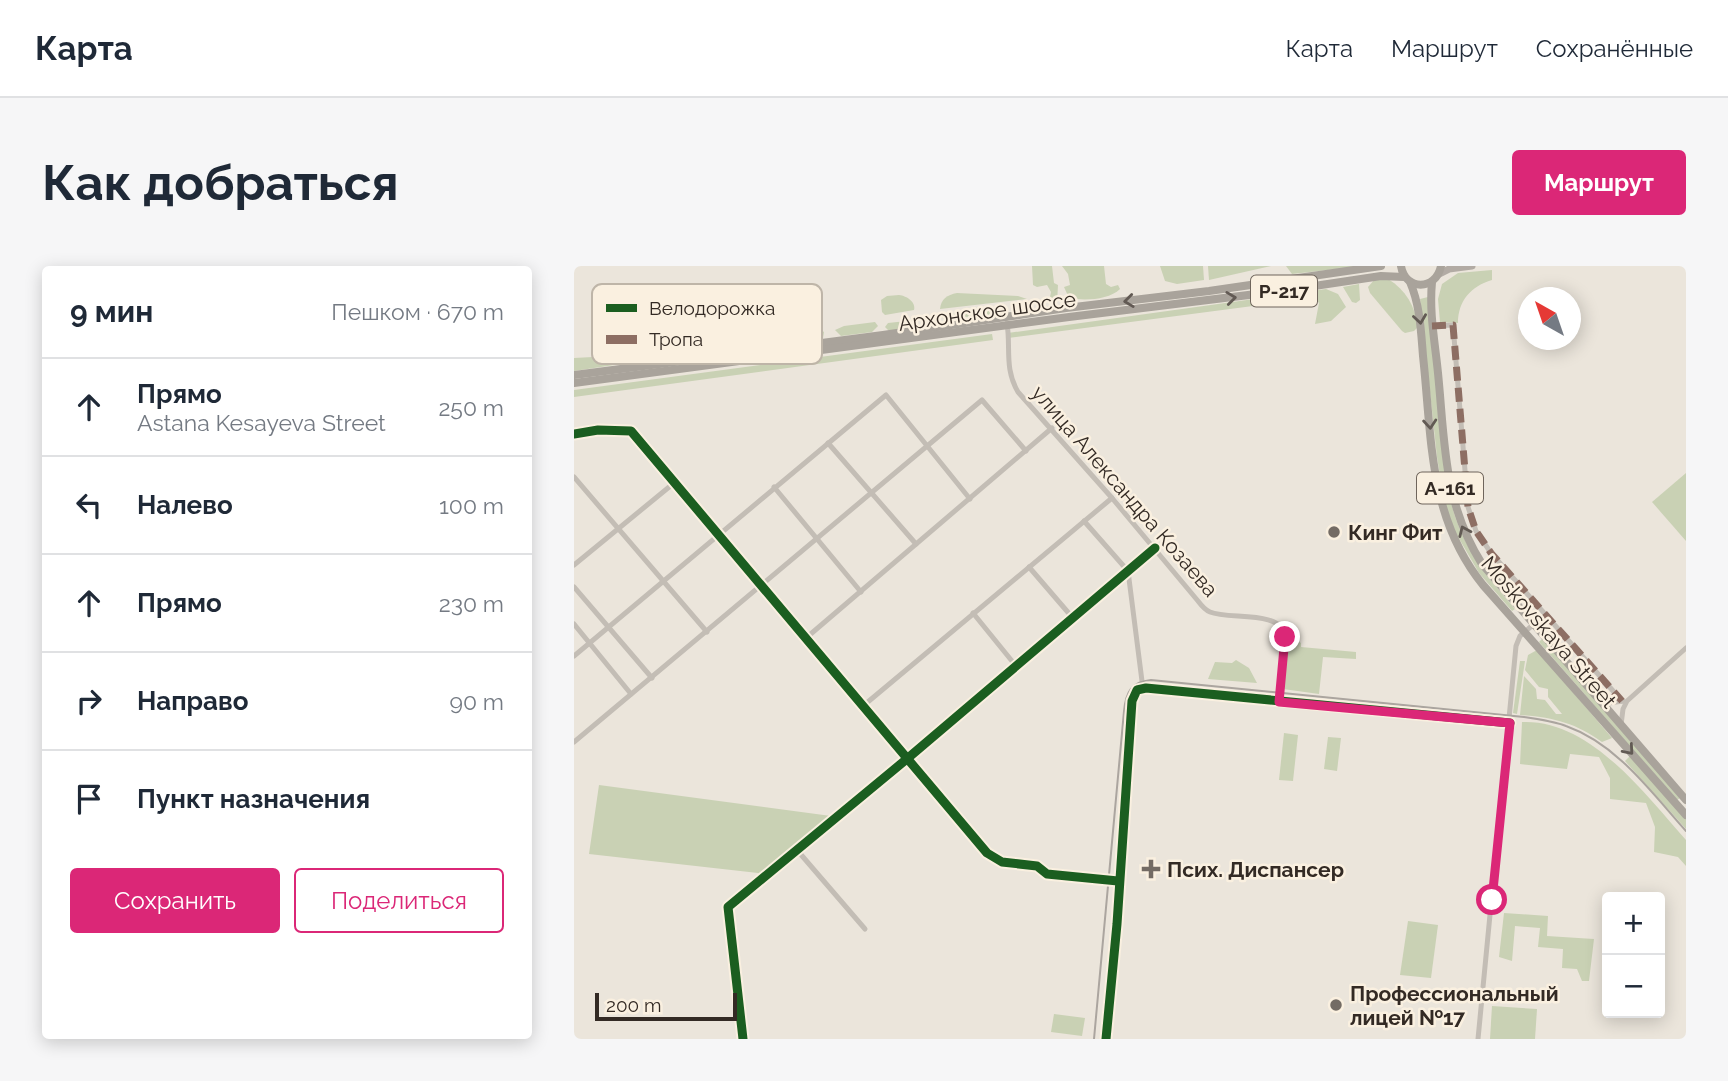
<!DOCTYPE html>
<html lang="ru">
<head>
<meta charset="utf-8">
<style>
	body { margin:0; font-family:Raleway,sans-serif; background:#f6f6f7; color:#1f2937 }
	.controls { position:absolute; right:21px; bottom:21px; display:grid; overflow:hidden; border-radius:7px; box-shadow:0 4px 18px #0003 }
	.controls button { width:63px; height:63px; display:grid; place-items:center; padding:0; border:0; border-bottom:2px solid #e0e1e3; background:#fff; color:#1f2937; font:35px sans-serif }
	.compass { position:absolute; left:944px; top:21px; width:63px; height:63px; border-radius:50%; background:#fff; box-shadow:0 4px 18px #0003; rotate:320deg }
	.scale { position:absolute; left:21px; bottom:18px; width:142px; box-sizing:border-box; padding-left:7px; border:4px solid #332a24; border-top:0; font-size:19px; line-height:24px; white-space:nowrap; color:#332a24; -webkit-text-stroke:5px #faf0e0; paint-order:stroke }
	.stop { position:absolute; width:21px; height:21px; margin:-16px; border:5px solid #db2777; border-radius:50%; background:#fff }
	.stop.end { background:#db2777; border-color:#fff; box-shadow:0 2px 7px #0008 }
	.list { margin:0; padding:0; list-style:none }
	h2 { display:flex; justify-content:space-between; align-items:center; height:91px; margin:0; padding:0 28px; font-size:30px }
	h2 small { font-size:23px; font-weight:400; color:#747a83 }
	.list li { display:grid; grid-template-columns:46px 1fr auto; gap:21px; align-items:center; box-sizing:border-box; height:98px; padding:0 28px; border-top:2px solid #e0e1e3 }
	.list b { display:block; font-size:26px; white-space:nowrap }
	.list p { margin:0; font-size:23px; white-space:nowrap; color:#747a83 }
	.list em { font-size:23px; font-style:normal; color:#747a83 }
	.actions { display:flex; gap:14px; padding:21px 28px }
	.actions a { flex:1; padding:16px 0; border:2px solid #db2777; border-radius:7px; text-align:center; font-size:24px; color:#db2777 }
	.actions .main { background:#db2777; color:#fff }
	.icon { flex:none; width:38px; height:38px; fill:none; stroke:currentColor; stroke-width:2; stroke-linecap:round; stroke-linejoin:round }
	.map { position:relative; flex:none; width:1112px; height:773px; overflow:hidden; border-radius:7px }
	header { display:flex; align-items:center; gap:42px; box-sizing:border-box; height:98px; padding:0 35px; background:#fff; border-bottom:2px solid #e0e1e3 }
	header strong { font-size:33px }
	nav { display:flex; gap:38px; margin-inline-start:auto; font-size:24px }
	.intro { display:flex; align-items:center; justify-content:space-between; box-sizing:border-box; height:168px; padding:0 42px }
	h1 { margin:0; font-size:49px }
	.button { padding:18px 32px; border-radius:7px; background:#db2777; color:#fff; font-size:24px; font-weight:700 }
	main { display:flex; gap:42px; padding:0 42px }
	aside { flex:1; background:#fff; border-radius:7px; box-shadow:0 4px 18px #0003 }
	.map>svg:first-child { display:block }
	.green { fill:#c9d1b4 }
	.lines { fill:none; stroke-linecap:round; stroke-linejoin:round }
	.minor { stroke:#c3bdb5; stroke-width:5 }
	.major { stroke:#b2aba4; stroke-width:7 }
	.highway { stroke:#a9a39b; stroke-width:8 }
	.tram { stroke:#aba59f; stroke-width:2 }
	.quiet { stroke:#8d6e63; stroke-width:7; stroke-dasharray:14 7; stroke-linecap:butt }
	.cycleway-casing { stroke:#faf0e0; stroke-width:13 }
	.cycleway { stroke:#1b5e20; stroke-width:9 }
	.oneway { stroke:#625a54 }
	.route { stroke:#db2777; stroke-width:9 }
	.poi-dot { fill:#736b64; stroke:#faf0e0; stroke-width:2.5 }
	.labels { text-anchor:middle; dominant-baseline:central; stroke-width:5; stroke-linejoin:round; paint-order:stroke }
	.shield { fill:#faf0e0; stroke:#6f655c; stroke-width:2 }
	.shield-label { font-size:19px; font-weight:bold; fill:#332a24 }
	.street-label { font-size:21px; fill:#332a24; stroke:#faf0e0 }
	.poi-label { font-size:21px; font-weight:bold; fill:#332a24; stroke:#faf0e0; text-anchor:start }
	.key { fill:#faf0e0; stroke:#beb5a8; stroke-width:2 }
	.key-label { font-size:19px; fill:#332a24 }
</style>
</head>
<body>
<header>
<strong>Карта</strong>
<nav><a>Карта</a><a>Маршрут</a><a>Сохранённые</a></nav>
</header>
<div class="intro"><h1>Как добраться</h1><a class="button">Маршрут</a></div>
<main>
<aside>
<h2>9 мин<small>Пешком · 670 m</small></h2>
<ul class="list">
<li><svg class="icon" aria-label="ahead" viewBox="0 0 24 24"><path d="M12 20V5M6 11l6-6 6 6"/></svg><div><b>Прямо</b><p>Astana Kesayeva Street</p></div><em>250 m</em></li>
<li><svg class="icon" aria-label="left" viewBox="0 0 24 24"><path d="M17 20v-9H6M10 6l-5 5 5 5"/></svg><div><b>Налево</b></div><em>100 m</em></li>
<li><svg class="icon" aria-label="ahead" viewBox="0 0 24 24"><path d="M12 20V5M6 11l6-6 6 6"/></svg><div><b>Прямо</b></div><em>230 m</em></li>
<li><svg class="icon" aria-label="right" viewBox="0 0 24 24"><path d="M7 20v-9h11M14 6l5 5-5 5"/></svg><div><b>Направо</b></div><em>90 m</em></li>
<li><svg class="icon" aria-label="arrive" viewBox="0 0 24 24"><path d="M6 21V4h12l-3 4 3 4H6"/></svg><div><b>Пункт назначения</b></div></li>
</ul>
<div class="actions"><a class="main">Сохранить</a><a>Поделиться</a></div>
</aside>
<div class="map">
<svg width="1112" height="773" viewBox="0 0 1112 773">
	<rect width="100%" height="100%" fill="#ebe5db"/>
	<g class="green">
		<polygon points="458,0 478,0 480,17 484,19 483,37 475,36 477,26 473,19 463,21 459,19"/>
		<path d="M 488,0 L 530,0 L 532,18 L 537,21 L 544,19 L 546,23 C 535,34 510,35 495,32 L 490,21 L 496,19 L 494,8 Z"/>
		<polygon points="586,0 629,0 630,14 603,18 591,15"/>
		<polygon points="634,0 697,0 635,14"/>
		<polygon points="712,0 789,0 718,8"/>
		<path d="M 918,4 L 918,14 C 897,20 884,35 884,57 L 866,56 L 864,33 L 868,18 L 884,7 Z"/>
		<path d="M 801,13 L 814,13 C 832,24 841,40 844,61 L 840,65 L 831,67 L 828,65 L 796,27 L 794,21 Z"/>
		<polygon points="785,18 786,34 782,37 778,36 769,21"/>
		<polygon points="752,23 764,28 772,41 757,55 741,58 745,37 740,32 434,72 434,67"/>
		<path d="M 383,27 L 444,30 L 453,33 L 366,43 C 367,33 373,29 383,27 Z"/>
		<path d="M 325,29 C 333,30 342,36 340,44 L 311,49 L 308,46 L 307,34 L 313,30 Z"/>
		<path d="M 854,31 L 872,215 C 884,276 902,296 941,343 L 938,345 L 905,307 L 876,257 L 868,222 L 863,191 L 846,33 Z"/>
		<polygon points="424,43 426,45 423,48 370,53 367,51 368,49"/>
		<polygon points="342,54 344,59 341,61 315,65 311,61 314,57"/>
		<polygon points="301,56 304,60 298,66 267,70 261,64 270,60"/>
		<polygon points="247,64 250,66 249,72 217,77 210,74 215,69"/>
		<polygon points="418,68 419,74 0,131 0,124"/>
		<polygon points="115,79 126,80 127,86 0,105 0,92 57,89"/>
		<polygon points="1112,207 1112,275 1078,236"/>
		<polygon points="969,372 1106,532 1103,534 965,376"/>
		<polygon points="723,374 727,377 727,381 782,386 782,393 749,391 745,428 709,423 714,377"/>
		<path d="M 963,384 L 1038,472 L 1028,476 C 1002,457 978,451 946,449 L 950,410 L 962,423 L 963,433 L 971,434 L 982,448 L 988,448 L 974,431 L 974,423 L 965,421 L 951,404 L 954,389 Z"/>
		<polygon points="662,394 675,402 683,417 634,413 641,396 658,397"/>
		<polygon points="946,395 951,395 943,448 939,447"/>
		<path d="M 948,456 C 1016,453 1071,528 1112,574 L 1112,600 L 1104,591 L 1080,586 L 1081,561 L 1072,537 L 1036,533 L 1036,512 L 1025,491 L 996,488 L 993,503 L 946,498 Z"/>
		<polygon points="710,467 724,469 719,515 705,514"/>
		<polygon points="754,471 767,472 763,505 750,503"/>
		<polygon points="1057,489 1112,552 1112,563 1051,495"/>
		<polygon points="25,519 257,550 186,609 184,607 15,588"/>
		<polygon points="930,647 974,650 973,670 1020,673 1015,715 1008,715 1003,703 988,702 989,683 964,681 966,662 941,660 938,695 925,691"/>
		<polygon points="834,655 864,659 857,712 826,709"/>
		<polygon points="918,740 963,743 961,773 916,773"/>
		<polygon points="480,748 511,752 508,770 477,766"/>
	</g>
	<g class="lines">
		<g class="minor">
			<path d="M 433,57 C 437,82 430,102 444,126 L 538,232 L 624,335 C 627,339 631,344 636,346 C 655,354 706,344 711,369 C 714,386 707,417 705,435"/>
			<polyline points="858,60 879,59 894,241 902,265 917,287 1048,435"/>
			<polyline points="0,168 24,164 57,165 413,587 428,596 463,600 473,608 544,615"/>
			<polyline points="254,177 342,278"/>
			<polyline points="0,211 133,366"/>
			<polyline points="200,221 287,326"/>
			<polyline points="510,255 554,305 569,423"/>
			<polyline points="0,299 100,217"/>
			<polyline points="455,301 498,351"/>
			<polyline points="0,321 78,412"/>
			<polyline points="399,347 442,400"/>
			<polyline points="0,358 57,428"/>
			<polyline points="232,372 478,162"/>
			<polyline points="0,390 312,129 396,233"/>
			<polyline points="1028,438 1049,435"/>
			<polyline points="289,440 538,232"/>
			<polyline points="1047,459 1049,443 1053,435 1112,382"/>
			<polyline points="0,476 408,134 452,185"/>
			<polyline points="223,584 291,663"/>
			<polyline points="169,773 154,641 334,492 581,282"/>
			<polyline points="532,773 543,658 558,435 563,424 572,422 936,457"/>
			<polyline points="904,773 942,380 946,370 960,358"/>
		</g>
		<polyline class="major" points="865,8 875,3 898,0"/>
		<g class="highway">
			<path d="M 827,0 C 831,25 862,25 867,0"/>
			<path d="M 836,16 C 846,39 847,65 849,90 C 858,172 854,251 909,319 L 1112,549"/>
			<path d="M 858,16 C 855,47 861,76 864,107 C 871,177 869,236 908,298 L 1112,534"/>
			<polyline points="0,109 309,69 492,42 635,25 807,0"/>
			<polyline points="0,117 495,51 707,25 807,10 830,11"/>
		</g>
		<path class="tram" d="M 520,773 L 550,445 C 552,426 557,416 577,414 L 950,451 C 964,453 979,455 992,460 C 1043,478 1077,526 1112,565"/>
		<polyline class="quiet" points="858,60 879,59 894,241 902,265 917,287 1048,435"/>
		<defs>
			<g id="cycleway">
				<polyline points="0,168 24,164 57,165 413,587 428,596 463,600 473,608 544,615"/>
				<polyline points="169,773 154,641 334,492 581,282"/>
				<polyline points="532,773 543,658 558,435 563,424 572,422 936,457"/>
			</g>
		</defs>
		<use href="#cycleway" class="cycleway-casing"/>
		<use href="#cycleway" class="cycleway"/>
	</g>
	<defs><path id="oneway-chevron" d="M-2-3.5L2.5 0L-2 3.5" fill="none" stroke-width="1.6" stroke-linecap="round" stroke-linejoin="round" transform="scale(1.75)"/></defs>
	<g class="oneway">
		<use href="#oneway-chevron" transform="translate(657 32) rotate(-7)"/>
		<use href="#oneway-chevron" transform="translate(555 35) rotate(173)"/>
		<use href="#oneway-chevron" transform="translate(846 53) rotate(82)"/>
		<use href="#oneway-chevron" transform="translate(856 158) rotate(85)"/>
		<use href="#oneway-chevron" transform="translate(890 265) rotate(-114)"/>
		<use href="#oneway-chevron" transform="translate(1055 484) rotate(49)"/>
	</g>
	<g class="lines">
		<polyline class="route" points="711,371 705,436 936,457 918,634"/>
	</g>
	<g class="poi-dot">
		<circle cx="760" cy="266" r="7"/>
		<path d="M573.5 592.5h7v7h7v7h-7v7h-7v-7h-7v-7h7z"/>
		<circle cx="762" cy="739" r="7"/>
	</g>
	<g class="labels">
		<g class="shield">
			<rect x="677" y="9.5" width="66" height="31" rx="5"/>
			<rect x="843" y="206.5" width="66" height="31" rx="5"/>
		</g>
		<g class="shield-label">
			<text x="710" y="25">Р-217</text>
			<text x="876" y="222">А-161</text>
		</g>
		<g class="street-label">
			<text transform="translate(413 45) rotate(-8)">Архонское шоссе</text>
			<text transform="translate(551 225) rotate(49)">улица Александра Козаева</text>
			<text transform="translate(975 366) rotate(49)">Moskovskaya Street</text>
		</g>
		<g class="poi-label">
			<text x="774" y="266">Кинг Фит</text>
			<text x="593" y="603">Псих. Диспансер</text>
			<text x="776" y="727">Профессиональный<tspan x="776" dy="24">лицей №17</tspan></text>
		</g>
	</g>
	<rect x="18" y="18" width="230" height="80" rx="10" class="key"/>
	<rect x="32" y="38" width="31" height="8" fill="#1b5e20"/>
	<rect x="32" y="69" width="31" height="9" fill="#8d6e63"/>
	<g class="key-label">
		<text x="75" y="49">Велодорожка</text>
		<text x="75" y="80">Тропа</text>
	</g>
</svg>
<div class="controls">
<button>+</button>
<button>−</button>
</div>
<svg class="compass" viewBox="-18 -18 36 36"><path d="M0-13l5 13h-10z" fill="#e53935"/><path d="M0 13l5-13h-10z" fill="#747a83"/></svg>
<div class="scale">200 m</div>
<div class="stop" style="left:918px;top:634px"></div>
<div class="stop end" style="left:711px;top:371px"></div>
</div>
</main>
</body>
</html>
